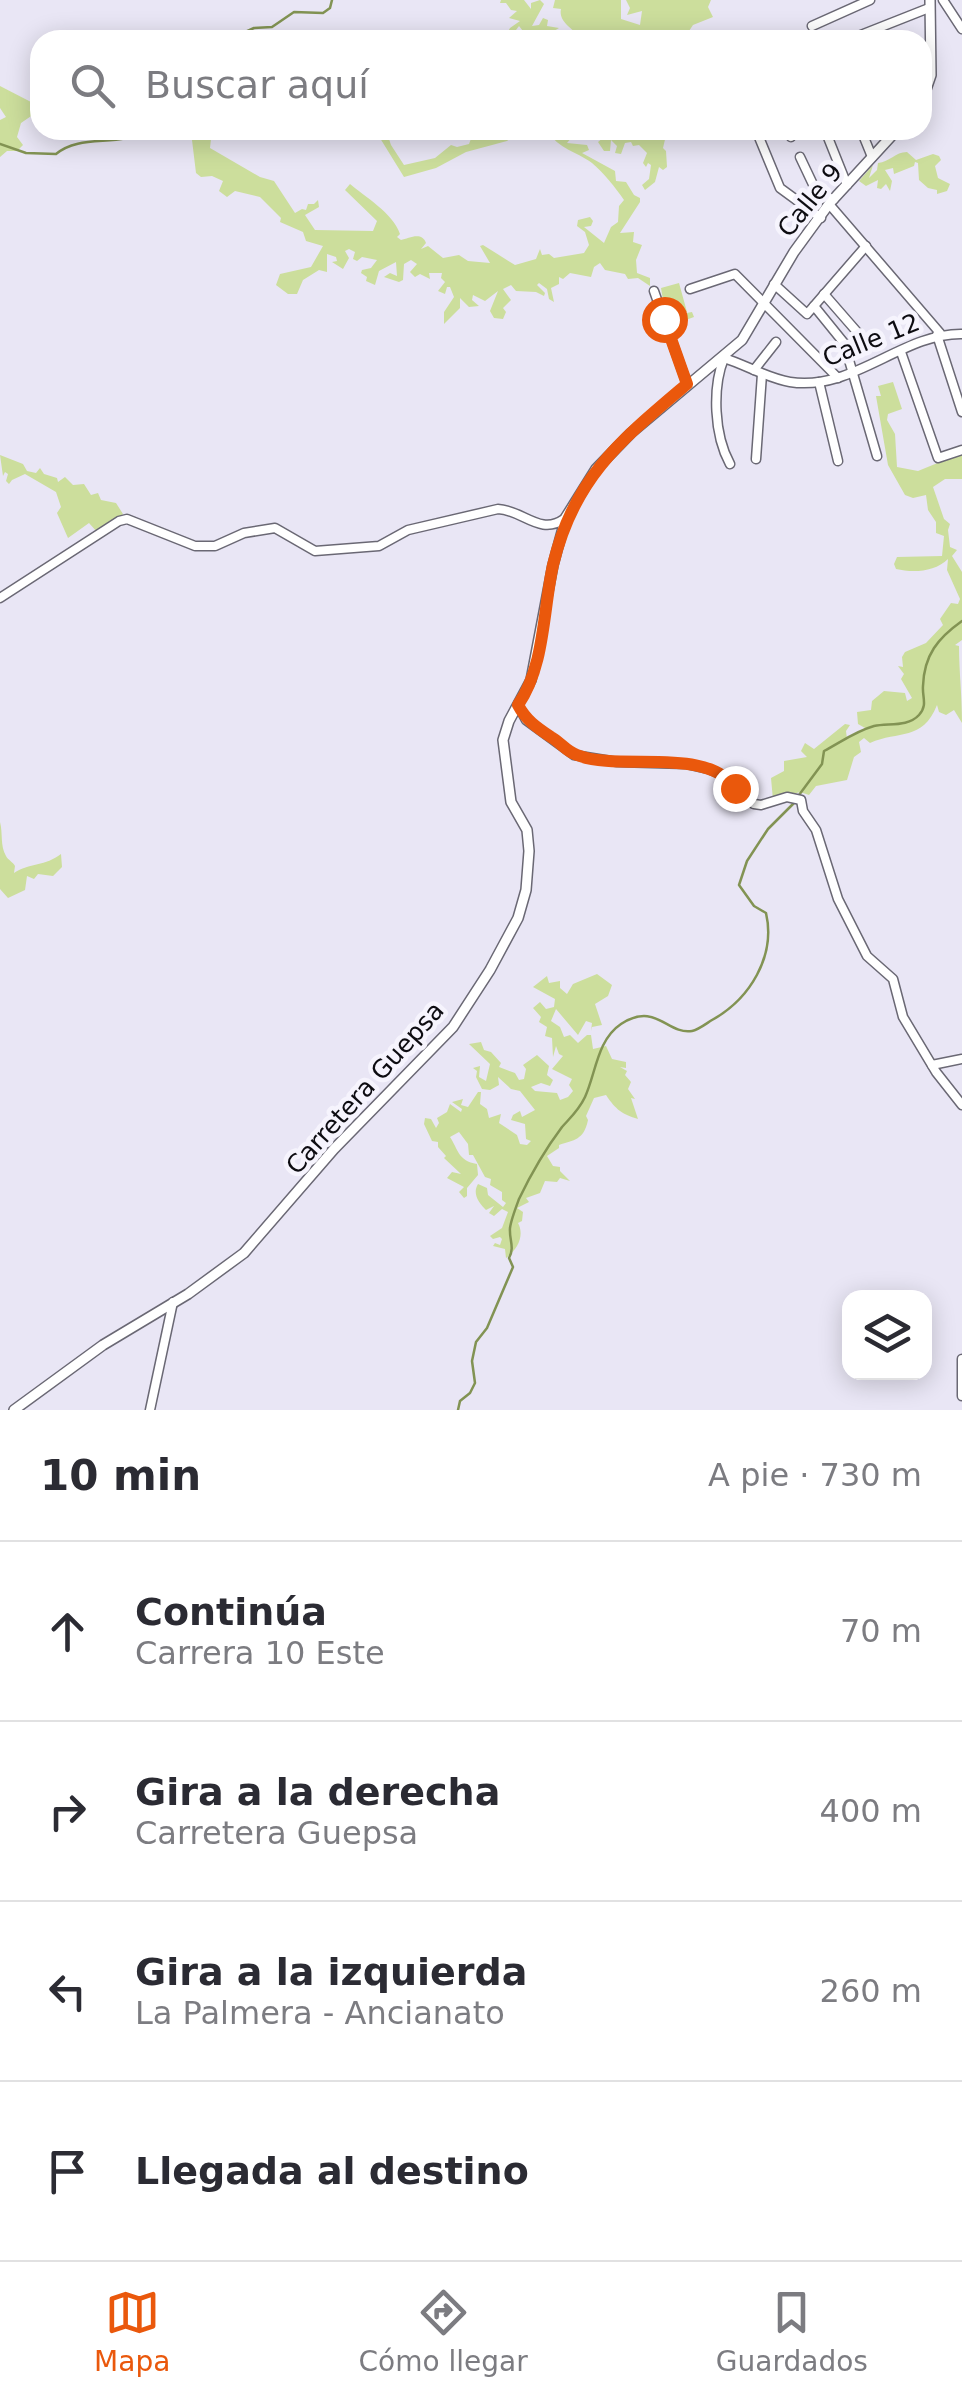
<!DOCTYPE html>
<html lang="es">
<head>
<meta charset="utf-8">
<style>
	body { margin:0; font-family:"DejaVu Sans",sans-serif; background:#f2f2f3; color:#2b2b33 }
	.controls { position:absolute; right:30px; bottom:30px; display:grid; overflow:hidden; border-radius:20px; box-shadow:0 5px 25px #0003 }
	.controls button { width:90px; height:90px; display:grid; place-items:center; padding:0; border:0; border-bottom:2px solid #e1e1e2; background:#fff; color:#2b2b33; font:50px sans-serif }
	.stop { position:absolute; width:30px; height:30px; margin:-22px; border:8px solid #ea580c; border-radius:50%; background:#fff }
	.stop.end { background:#ea580c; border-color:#fff; box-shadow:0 2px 10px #0008 }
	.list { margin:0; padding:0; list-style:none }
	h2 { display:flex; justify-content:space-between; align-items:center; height:130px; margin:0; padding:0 40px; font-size:42px }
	h2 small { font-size:32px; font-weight:400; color:#7c7c81 }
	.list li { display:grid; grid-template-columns:65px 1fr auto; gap:30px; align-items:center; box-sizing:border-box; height:180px; padding:0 40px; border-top:2px solid #e1e1e2 }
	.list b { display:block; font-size:38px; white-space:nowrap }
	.list p { margin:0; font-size:32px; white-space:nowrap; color:#7c7c81 }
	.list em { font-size:32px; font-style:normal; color:#7c7c81 }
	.icon { flex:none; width:55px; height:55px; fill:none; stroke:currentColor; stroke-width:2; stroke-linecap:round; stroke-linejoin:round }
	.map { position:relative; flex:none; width:962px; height:1410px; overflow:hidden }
	.search { position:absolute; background:#fff; box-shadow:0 5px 25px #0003; left:30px; right:30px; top:30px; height:110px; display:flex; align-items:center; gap:25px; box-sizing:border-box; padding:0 35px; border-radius:30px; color:#7c7c81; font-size:38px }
	.sheet { height:850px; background:#fff }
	nav { display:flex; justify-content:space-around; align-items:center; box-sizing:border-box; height:140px; border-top:2px solid #e1e1e2; background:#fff; font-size:28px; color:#7c7c81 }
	nav a { display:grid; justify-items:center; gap:5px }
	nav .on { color:#ea580c }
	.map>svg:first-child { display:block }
	.green { fill:#ccde9c }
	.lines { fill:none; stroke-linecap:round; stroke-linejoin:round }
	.stream { stroke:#829353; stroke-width:2.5 }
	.minor-casing { stroke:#6a6874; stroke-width:11 }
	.tertiary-casing { stroke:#6a6874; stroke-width:12 }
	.minor { stroke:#fff; stroke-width:8 }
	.tertiary { stroke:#fff; stroke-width:9 }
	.route { stroke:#ea580c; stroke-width:12 }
	.labels { text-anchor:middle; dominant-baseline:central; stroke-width:9; stroke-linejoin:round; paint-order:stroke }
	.street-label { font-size:25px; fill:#0d0c11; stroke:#f6f4fd }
</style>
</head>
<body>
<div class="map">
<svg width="962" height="1410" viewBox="0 0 962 1410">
	<rect width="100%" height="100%" fill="#e9e6f5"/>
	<g class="green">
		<polygon points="501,0 524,0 531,9 531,3 540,0 544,4 532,26 539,25 543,18 548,20 547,26 559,28 554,31 558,40 530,40 519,26 516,30 517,37 496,40 498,36 505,37 510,28 520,21 509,18 517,11 511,10 506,3 500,3"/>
		<path d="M 555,0 L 621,0 L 621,19 L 640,25 L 642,11 L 627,15 L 630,8 L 626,0 L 711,0 L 708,7 L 713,17 L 693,25 L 683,40 L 582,40 L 591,32 L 586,31 L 579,37 C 574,29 558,22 561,9 L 553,8 Z"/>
		<polygon points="38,67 40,110 21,123 17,137 23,145 17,151 7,151 0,157 0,120 6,117 0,108 0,86 31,102 30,93 38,84"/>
		<path d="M 212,130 L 210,148 L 260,177 L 274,181 L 295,213 L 302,209 L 306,210 L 308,204 L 314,204 L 318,200 L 319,207 L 305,215 L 315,230 L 373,231 L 377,221 L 345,190 L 350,184 C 364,196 393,213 400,234 L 397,237 L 401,240 C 409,238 422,231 426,243 L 421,249 L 428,246 L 443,258 L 459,255 L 468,261 L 490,263 L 480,246 L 483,245 L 515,265 L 536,259 L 540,249 L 542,255 L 549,254 L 554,258 L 584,253 L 589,245 L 585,232 L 577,226 L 578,220 L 590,217 L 593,221 L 591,226 L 584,227 L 604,243 L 611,227 L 618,222 L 619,206 L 624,200 C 615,187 604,173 592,163 C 576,151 559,150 547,130 L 555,130 L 560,135 L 562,131 L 572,137 L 567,143 L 587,145 L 589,150 L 582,153 L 615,171 L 616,181 L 626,182 L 634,195 L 640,198 L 640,202 L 620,233 L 634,232 L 633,242 L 642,245 L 636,260 L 637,273 L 650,278 L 650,286 L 638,278 L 628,279 L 625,274 L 605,270 L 600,263 L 594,267 L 591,277 L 570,273 L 563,279 L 559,277 L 559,284 L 551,288 L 554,302 L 549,299 L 547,289 L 539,283 L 537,285 L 545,293 L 544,296 L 536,292 L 516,291 L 511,285 L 503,289 L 511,300 L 503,308 L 506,312 L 503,319 L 494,318 L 490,311 L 498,291 L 485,301 L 473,295 L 472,300 L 479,306 L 469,307 L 460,298 L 460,308 L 444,324 L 444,312 L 454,297 L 450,287 L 447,287 L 445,294 L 438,291 L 445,282 L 441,278 L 442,273 L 429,273 L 430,279 L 420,274 L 415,277 L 410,272 L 417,264 L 411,260 L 404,264 L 403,280 L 399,282 L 384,277 L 390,273 L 397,276 L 396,262 L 379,271 L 375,285 L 366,281 L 367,277 L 361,273 L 362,270 L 371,268 L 377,260 L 362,257 L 357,261 L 353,259 L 355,252 L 349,249 L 345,251 L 349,258 L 343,269 L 332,262 L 337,261 L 336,257 L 327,254 L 327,272 L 319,270 L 303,280 L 297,294 L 288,294 L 276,285 L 280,274 L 311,267 L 323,246 L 306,241 L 303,232 L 280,222 L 281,218 L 260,197 L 235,191 L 227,197 L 219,191 L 223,181 L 212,176 L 201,177 L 196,173 L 192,140 L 204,137 Z"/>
		<path d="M 375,130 L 386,130 L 391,145 L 404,165 L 435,158 L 451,145 L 457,147 L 469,144 L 472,136 C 488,136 502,130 520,130 L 507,141 L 466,152 L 436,168 L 404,177 Z"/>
		<polygon points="607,130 667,131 663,148 666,151 667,167 663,170 659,167 655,182 645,190 642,185 649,179 651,165 648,163 646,167 643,163 647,153 639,145 633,146 631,142 625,143 621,154 615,153 617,146 611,140 610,151 604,151 598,142 610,132"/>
		<path d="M 907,152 L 916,160 L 933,154 L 939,156 L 941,160 L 935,166 L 938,178 L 950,184 L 947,191 L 937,194 L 937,190 L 928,188 L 919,180 L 918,163 L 915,162 L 914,166 L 894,174 L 893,168 L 885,170 L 892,181 L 890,191 L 886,184 L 881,189 L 877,188 L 878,180 L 866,186 L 859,181 L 873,165 L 869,178 L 877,170 L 878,163 C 890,162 895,152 907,152 Z"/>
		<polygon points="679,283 687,312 681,314 692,312 694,317 675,324 673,316 668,321 666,318 661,288"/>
		<path d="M 893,382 L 902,409 L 888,414 L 887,420 L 895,434 L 897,467 L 918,471 L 962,453 L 962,479 L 945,479 L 933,487 L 944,519 L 950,524 L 948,530 L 950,547 L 957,550 L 952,556 L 962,572 L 962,640 L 955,645 L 959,646 C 959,671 962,694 962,723 L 954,710 L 946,715 L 939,712 L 937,705 C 922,742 899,730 870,743 L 864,738 L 859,742 L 861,752 L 854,757 L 847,780 L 816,786 L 809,795 L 800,792 L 773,800 L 771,778 L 784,771 L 784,761 L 807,757 L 801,751 L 805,743 L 814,749 L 845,724 L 850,725 L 846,731 L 847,739 L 865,728 L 858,724 L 857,712 L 871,710 L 872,701 L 884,691 L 905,693 L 907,701 L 912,698 L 901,679 L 904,674 L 898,666 L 903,667 L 902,657 L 905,652 L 926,643 L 943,625 L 940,619 L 951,603 L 958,604 L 960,599 L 947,570 L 948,559 C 935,572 913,573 896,569 L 894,564 L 897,557 L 942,556 L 944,536 L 936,533 L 936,522 L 928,510 L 926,495 L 913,498 L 905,495 L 888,465 L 876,396 L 881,396 L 878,386 Z"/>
		<polygon points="0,455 23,464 27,471 36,473 40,468 44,474 57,478 58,482 65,477 73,485 84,484 91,495 98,493 101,500 116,503 123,514 98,533 89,523 68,538 57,513 61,507 56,492 25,474 12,480 9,484 6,481 8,474 5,472 3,476"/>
		<path d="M 0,822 C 3,833 0,846 6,856 C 8,860 13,862 15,866 L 14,873 C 29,863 46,866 61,854 L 62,867 L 53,876 L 38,874 L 34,879 L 27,876 L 25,890 L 8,898 L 0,889 Z"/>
		<path d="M 597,974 L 612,985 L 608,996 L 595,1004 L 602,1025 L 592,1027 L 591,1031 L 592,1023 L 586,1021 L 578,1035 L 556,1009 L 551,1021 L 560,1027 L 564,1037 L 570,1035 L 578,1043 L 587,1035 L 591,1035 L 593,1049 L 606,1046 L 612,1059 L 626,1062 L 626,1068 L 620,1067 L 627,1071 L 625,1075 L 631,1082 L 628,1089 L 635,1099 L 631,1098 L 638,1119 C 622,1114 616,1110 606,1095 L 594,1098 L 586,1116 L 588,1120 C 584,1140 574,1140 559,1145 L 559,1148 L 547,1156 L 553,1166 L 560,1167 L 560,1171 L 570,1181 L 560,1178 L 557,1182 L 545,1181 L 540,1193 L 526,1198 L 529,1202 L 517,1208 L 523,1212 L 522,1221 L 518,1223 C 525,1236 517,1250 506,1258 L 505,1249 L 493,1246 L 495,1243 L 500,1245 L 502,1239 L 500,1237 L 493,1239 L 490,1236 L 502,1228 L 508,1212 L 502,1209 L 494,1216 L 489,1213 L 494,1206 L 486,1210 C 479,1203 472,1194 478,1184 L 487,1188 L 488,1195 L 503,1207 L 506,1203 L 502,1200 L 502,1192 L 490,1185 L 491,1179 L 485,1177 L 473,1155 L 469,1155 L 468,1144 L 459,1132 L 450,1137 C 458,1149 458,1161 477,1164 L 478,1175 L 467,1188 L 467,1196 L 464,1198 L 459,1192 L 464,1187 L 447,1178 L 452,1172 L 461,1174 L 444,1158 L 446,1156 L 438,1147 L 438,1142 L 432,1141 L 424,1124 L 425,1118 L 431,1119 L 436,1128 L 439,1123 L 437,1118 L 447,1112 L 450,1104 L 461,1112 L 462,1109 L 452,1102 L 463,1099 L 461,1105 L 468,1107 L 478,1092 L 481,1092 L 480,1104 L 487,1109 L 489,1118 L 501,1114 L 499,1123 L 517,1135 L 520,1144 L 527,1145 L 531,1141 L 526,1139 L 525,1124 L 511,1120 L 513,1115 L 520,1111 L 522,1117 L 535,1110 L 520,1091 L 511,1089 L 498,1077 L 499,1085 L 490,1090 L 482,1089 L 476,1077 L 477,1071 L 473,1068 L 480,1066 L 479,1077 L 486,1081 L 490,1064 L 469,1044 L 481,1042 L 484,1050 L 491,1052 L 501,1063 L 499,1067 L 515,1073 L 519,1080 L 524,1079 L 526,1069 L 523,1065 L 537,1055 L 549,1066 L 547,1075 L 553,1080 L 550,1086 L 541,1083 L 531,1087 L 535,1091 L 557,1093 L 560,1100 L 568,1097 L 573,1091 L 569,1085 L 572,1079 L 552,1069 L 563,1056 L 559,1054 L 556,1046 L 553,1057 L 552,1038 L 545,1036 L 547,1027 L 539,1022 L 541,1017 L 533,1008 L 540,1002 L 546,1009 L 554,1007 L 555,999 L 533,987 L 547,976 L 549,983 L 560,981 L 560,988 L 567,994 L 573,984 Z"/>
	</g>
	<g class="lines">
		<g class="stream">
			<polyline points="228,40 254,28 272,27 294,12 323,13 330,8 332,0"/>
			<path d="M 0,144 L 26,153 L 56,154 C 81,133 119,148 147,130"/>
			<path d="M 799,795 L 822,764 L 824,751 C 841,742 856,731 874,726 C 889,723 908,727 919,715 C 928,705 922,697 923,686 C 924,655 938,638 962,621"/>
			<path d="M 458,1410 L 460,1401 L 470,1393 L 475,1383 L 472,1361 L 476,1342 L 487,1328 L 513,1267 L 509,1258 C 515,1247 509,1240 510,1228 C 511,1220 516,1207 519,1199 C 530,1176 547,1147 562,1127 C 571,1117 579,1110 585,1097 C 596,1073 597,1040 621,1024 C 656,1001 667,1035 692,1031 C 698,1030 707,1023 712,1020 C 750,999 776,956 766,913 L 754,906 L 739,885 L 747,861 L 768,829 L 795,802"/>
		</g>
		<defs>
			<g id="minor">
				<polyline points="943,0 962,29"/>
				<polyline points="812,26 870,0"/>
				<polyline points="848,40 929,8"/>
				<polyline points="756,130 780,188 821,218"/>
				<polyline points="788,130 791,137"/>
				<polyline points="825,130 847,185"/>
				<polyline points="861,130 872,157"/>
				<polyline points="800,157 818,195 834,199"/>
				<polyline points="829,204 940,333"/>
				<polyline points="774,284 807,314 866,246"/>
				<polyline points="690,289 735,274 838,378"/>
				<polyline points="654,291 687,384"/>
				<polyline points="824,294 858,333"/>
				<polyline points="814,306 844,343 877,456"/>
				<polyline points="937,335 962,412"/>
				<polyline points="901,352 938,458 962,450"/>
				<polyline points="754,370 776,342"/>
				<polyline points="819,382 838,461"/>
				<polyline points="756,459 762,374"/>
				<path d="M 730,464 C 714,435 712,388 724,358 C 746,365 767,378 790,382 C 853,392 902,333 962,334"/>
				<path d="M 0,598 L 119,521 L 127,519 L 195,546 L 215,546 L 244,533 L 275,528 L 315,551 L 379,546 L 408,530 L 498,509 C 523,510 540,536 564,519"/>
				<polyline points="518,705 526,720 574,755 617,762 686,764 708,769 728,777 741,798 754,804 761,805 787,797 801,800 803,811 816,830 838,899 867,956 893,979 903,1017 936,1072 962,1105"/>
				<polyline points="932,1065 962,1059"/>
				<polyline points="962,1359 962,1396"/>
				<polyline points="150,1410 173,1302"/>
			</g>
			<g id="tertiary">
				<polyline points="922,101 931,75 930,0"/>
				<polyline points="14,1410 103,1345 188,1294 244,1253 334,1149 453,1027 490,970 518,918 526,890 529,851 527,830 511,802 503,740 509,721 531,680 553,565 566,517 596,469 631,433 742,340 794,252 829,204 897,130"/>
			</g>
		</defs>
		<use href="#minor" class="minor-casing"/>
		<use href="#tertiary" class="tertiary-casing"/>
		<use href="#minor" class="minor"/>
		<use href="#tertiary" class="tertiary"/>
	</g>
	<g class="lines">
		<path class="route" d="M 664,319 L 687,384 C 621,440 574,477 553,565 C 543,610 545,666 518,705 C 526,720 536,727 551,737 C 560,742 567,752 577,755 C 619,772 708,746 735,788"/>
	</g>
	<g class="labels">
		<g class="street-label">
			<text transform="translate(810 200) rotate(-51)">Calle 9</text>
			<text transform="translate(871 340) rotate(-22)">Calle 12</text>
			<text transform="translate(365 1088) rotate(-48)">Carretera Guepsa</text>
		</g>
	</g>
</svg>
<div class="controls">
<button><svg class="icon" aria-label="layers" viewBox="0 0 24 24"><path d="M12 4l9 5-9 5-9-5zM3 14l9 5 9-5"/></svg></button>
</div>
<div class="stop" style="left:664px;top:319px"></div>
<div class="stop end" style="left:735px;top:788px"></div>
<div class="search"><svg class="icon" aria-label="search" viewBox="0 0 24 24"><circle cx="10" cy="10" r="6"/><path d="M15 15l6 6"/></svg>Buscar aquí</div>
</div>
<section class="sheet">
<h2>10 min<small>A pie · 730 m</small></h2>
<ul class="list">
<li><svg class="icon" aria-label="ahead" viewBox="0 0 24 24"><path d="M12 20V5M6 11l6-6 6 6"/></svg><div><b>Continúa</b><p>Carrera 10 Este</p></div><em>70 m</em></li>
<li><svg class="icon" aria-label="right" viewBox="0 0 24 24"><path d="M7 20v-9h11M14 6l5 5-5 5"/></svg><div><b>Gira a la derecha</b><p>Carretera Guepsa</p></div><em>400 m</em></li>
<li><svg class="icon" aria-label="left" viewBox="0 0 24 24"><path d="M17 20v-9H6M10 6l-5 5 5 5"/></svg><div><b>Gira a la izquierda</b><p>La Palmera - Ancianato</p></div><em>260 m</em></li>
<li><svg class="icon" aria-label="arrive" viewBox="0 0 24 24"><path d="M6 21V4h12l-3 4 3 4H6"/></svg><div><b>Llegada al destino</b></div></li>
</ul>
</section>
<nav>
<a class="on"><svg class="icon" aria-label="map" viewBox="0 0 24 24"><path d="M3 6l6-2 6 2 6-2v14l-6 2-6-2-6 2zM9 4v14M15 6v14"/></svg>Mapa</a>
<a><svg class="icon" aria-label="directions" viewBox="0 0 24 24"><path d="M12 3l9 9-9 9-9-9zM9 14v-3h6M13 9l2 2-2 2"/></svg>Cómo llegar</a>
<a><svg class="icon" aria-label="saved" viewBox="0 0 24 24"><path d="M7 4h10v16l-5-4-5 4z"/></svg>Guardados</a>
</nav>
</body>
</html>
